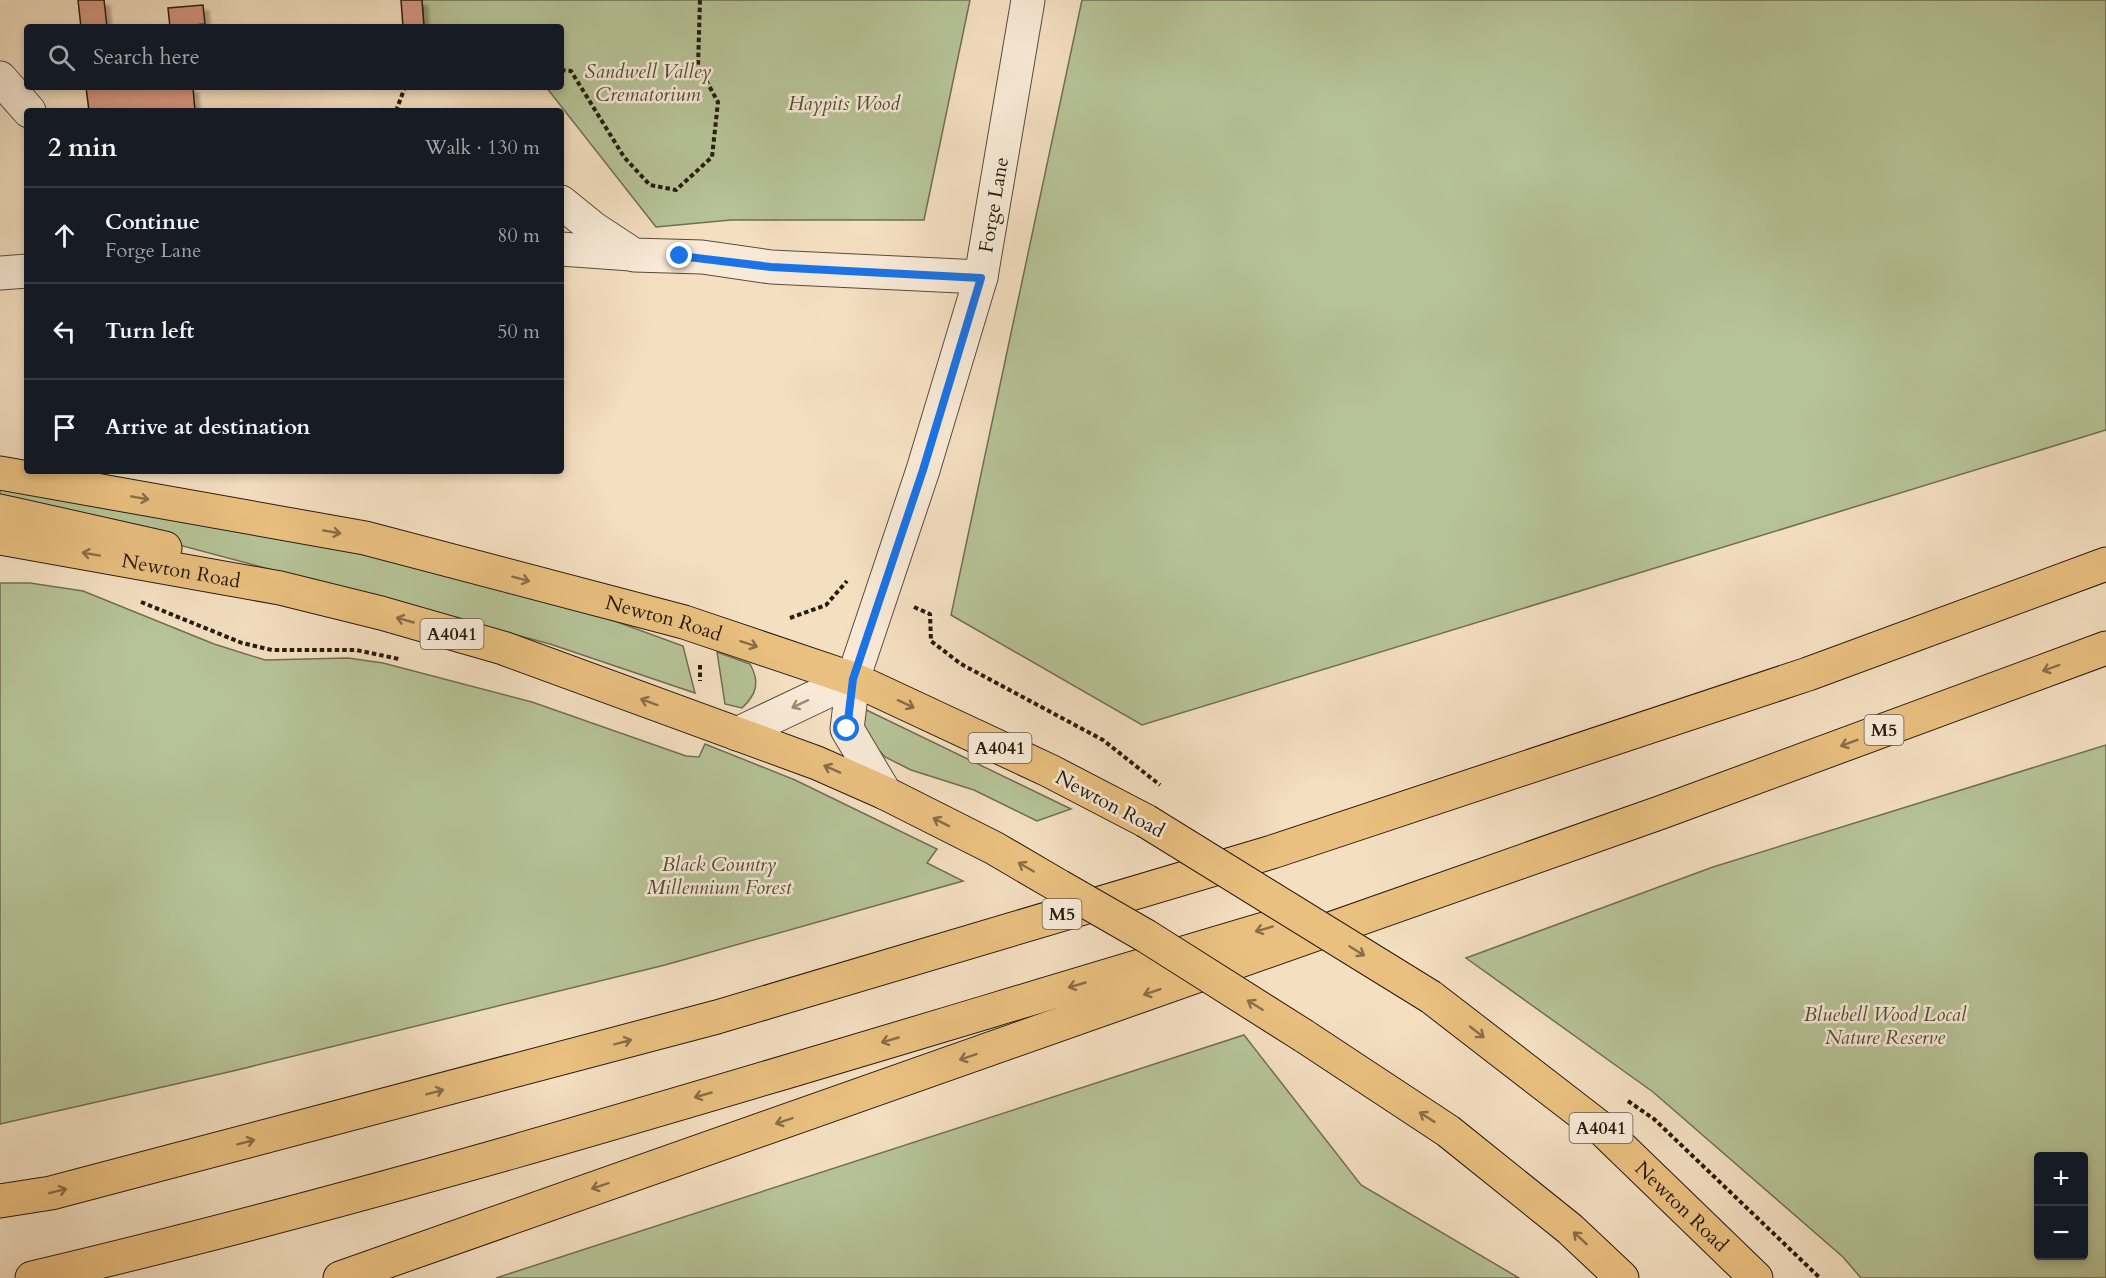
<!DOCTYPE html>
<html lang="en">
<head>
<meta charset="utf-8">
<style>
	body { margin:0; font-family:Cardo,serif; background:#242831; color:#f1f3f6 }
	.controls { position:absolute; right:18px; bottom:18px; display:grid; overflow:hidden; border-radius:6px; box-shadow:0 3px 9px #0003 }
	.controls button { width:54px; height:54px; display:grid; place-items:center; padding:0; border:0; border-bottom:2px solid #363941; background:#171b24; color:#f1f3f6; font:30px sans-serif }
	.stop { position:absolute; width:18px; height:18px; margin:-14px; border:4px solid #1a73e8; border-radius:50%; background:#fff }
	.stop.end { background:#1a73e8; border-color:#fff; box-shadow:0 2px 6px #0008 }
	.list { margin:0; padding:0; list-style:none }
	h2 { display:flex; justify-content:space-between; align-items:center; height:78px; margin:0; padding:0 24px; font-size:26px }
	h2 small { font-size:20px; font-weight:400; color:#9ea1a6 }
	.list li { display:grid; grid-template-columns:39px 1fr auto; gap:18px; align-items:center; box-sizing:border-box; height:96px; padding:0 24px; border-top:2px solid #363941 }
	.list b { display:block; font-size:22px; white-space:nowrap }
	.list p { margin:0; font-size:20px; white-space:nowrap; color:#9ea1a6 }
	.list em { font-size:20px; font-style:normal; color:#9ea1a6 }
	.icon { flex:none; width:33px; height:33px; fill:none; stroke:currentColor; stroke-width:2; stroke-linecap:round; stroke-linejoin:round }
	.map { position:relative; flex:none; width:2106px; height:1278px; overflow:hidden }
	.search { position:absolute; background:#171b24; box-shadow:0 3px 9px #0003; left:24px; top:24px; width:540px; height:66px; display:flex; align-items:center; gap:15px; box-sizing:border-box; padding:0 21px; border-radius:6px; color:#9ea1a6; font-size:22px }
	.panel { position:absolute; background:#171b24; box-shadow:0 3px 9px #0003; left:24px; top:108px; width:540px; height:366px; border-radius:6px }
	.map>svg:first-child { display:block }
	.green { fill:#b6c397; stroke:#6e6f53; stroke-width:1.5; fill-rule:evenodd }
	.building { fill:#d69781; stroke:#251b0f; stroke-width:1.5; filter:url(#shadow) }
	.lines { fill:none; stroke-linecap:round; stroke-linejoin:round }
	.minor-casing { stroke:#594c3c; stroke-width:35 }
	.highway-casing { stroke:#251b0f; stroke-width:35 }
	.path { stroke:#251b0f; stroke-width:4; stroke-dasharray:4.5 3; stroke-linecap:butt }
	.minor { stroke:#f8ead7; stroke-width:33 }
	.highway { stroke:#eac080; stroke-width:33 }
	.highway-bridge-casing { stroke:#251b0f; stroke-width:35; stroke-linecap:butt }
	.highway-bridge { stroke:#eac080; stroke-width:33 }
	.oneway { stroke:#886e48 }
	.oneway2 { stroke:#998d7d }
	.route { stroke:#1a73e8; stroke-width:8 }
	.labels { text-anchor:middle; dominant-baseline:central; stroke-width:5; stroke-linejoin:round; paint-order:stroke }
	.shield { fill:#f8ead7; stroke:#64594b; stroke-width:1.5 }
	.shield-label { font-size:18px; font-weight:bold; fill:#251b0f }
	.park-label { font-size:20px; font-style:italic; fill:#504d38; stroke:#f8ead7 }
	.street-label { font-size:20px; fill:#251b0f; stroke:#f8ead7 }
</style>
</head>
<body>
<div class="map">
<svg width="2106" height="1278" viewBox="0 0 2106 1278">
	<defs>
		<filter id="shadow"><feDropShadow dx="5.5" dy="5.5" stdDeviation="1.5" flood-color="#0004"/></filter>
	</defs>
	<rect width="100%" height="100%" fill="#f4dfc1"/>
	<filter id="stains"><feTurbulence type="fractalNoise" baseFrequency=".00333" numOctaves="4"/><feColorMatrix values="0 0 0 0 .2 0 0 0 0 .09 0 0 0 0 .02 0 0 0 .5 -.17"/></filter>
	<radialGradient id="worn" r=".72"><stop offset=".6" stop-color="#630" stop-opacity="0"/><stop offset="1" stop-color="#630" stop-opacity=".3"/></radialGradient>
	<g class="green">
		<polygon points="422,0 970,0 924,220 731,220 656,227 546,87 561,87 561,27 424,27"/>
		<polygon points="1082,0 2106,0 2106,430 1142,725 951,615"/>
		<polygon points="0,488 275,536 454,573 560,601 683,646 695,693 550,644 67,515 0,502"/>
		<polygon points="0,583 30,583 83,591 214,644 265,660 348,658 383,663 532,702 686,756 699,757 705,744 795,780 937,849 927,863 963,881 665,965 233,1071 0,1124"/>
		<path d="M 717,652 L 750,664 C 760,682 757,694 742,708 L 725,704 Z"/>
		<polygon points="852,703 1071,809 1037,821 974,790 911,770 885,757 868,738"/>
		<path d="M 2106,745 L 2106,1278 L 1861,1278 L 1843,1257 L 1653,1092 L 1466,958 L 1713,867 ZM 2038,1156 L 2084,1156 L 2084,1256 L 2038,1256 Z"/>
		<polygon points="1244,1035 1361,1185 1519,1278 496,1278"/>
	</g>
	<g class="building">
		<polygon points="78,0 104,0 107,27 81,27"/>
		<polygon points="401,0 422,0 424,27 403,27"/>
		<polygon points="203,5 205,24 170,27 168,8"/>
		<polygon points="86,87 193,87 195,111 89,111"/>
	</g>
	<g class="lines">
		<defs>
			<g id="minor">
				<polyline points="0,78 29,111"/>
				<polyline points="561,202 593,228 634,255 702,257 771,267 981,277"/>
				<polyline points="561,249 631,254"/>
				<polyline points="0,273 27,271"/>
				<polyline points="737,734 853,679"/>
				<path id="s1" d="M 885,793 L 847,729 L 853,679 L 923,470 L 981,277 L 1028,0"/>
			</g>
			<g id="highway">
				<path id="s2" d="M 0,473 L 365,538 L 684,622 L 853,679 L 1050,771 L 1146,821"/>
				<polyline points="0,511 165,548"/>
				<path id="s3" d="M 0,538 L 280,588 L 381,613 L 503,648 L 817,763 L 885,793 L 994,848 L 1059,886"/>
				<path id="s4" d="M 1431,997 L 1602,1129 L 1756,1278"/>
				<polyline points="1304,1036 1448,1131 1570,1229 1622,1278"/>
				<polyline points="0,1201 51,1193 717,1017 1272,852 1808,674 2106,564"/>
				<path d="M 32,1278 C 452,1179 864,1047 1278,925"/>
				<polyline points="340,1278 1662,812 2106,648"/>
			</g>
		</defs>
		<use href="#minor" class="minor-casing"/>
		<use href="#highway" class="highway-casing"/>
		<g class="path">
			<polyline points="561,70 571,71 624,157 650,185 676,190 712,157 718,102 698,66 700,0"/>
			<polyline points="396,111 405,87"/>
			<polyline points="141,602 242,643 272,650 356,650 399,659"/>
			<polyline points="914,607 930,614 931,641 961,664 1103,740 1160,785"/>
			<polyline points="790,618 826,605 847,581"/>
			<polyline points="700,665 700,681"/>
			<polyline points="1628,1101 1654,1119 1820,1278"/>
		</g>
		<use href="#minor" class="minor"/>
		<use href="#highway" class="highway"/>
		<defs>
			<g id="highway-bridge">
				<polyline points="1146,821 1431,997"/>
				<polyline points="1059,886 1146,936 1304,1036"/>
			</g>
		</defs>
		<use href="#highway-bridge" class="highway-bridge-casing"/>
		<use href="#highway-bridge" class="highway-bridge"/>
	</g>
	<defs><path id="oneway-shaft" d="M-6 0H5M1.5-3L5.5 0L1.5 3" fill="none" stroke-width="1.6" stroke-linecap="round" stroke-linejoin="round" transform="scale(1.5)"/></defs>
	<g class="oneway">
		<use href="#oneway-shaft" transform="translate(140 498) rotate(10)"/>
		<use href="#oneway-shaft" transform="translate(332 532) rotate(10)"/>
		<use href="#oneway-shaft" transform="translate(91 554) rotate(-170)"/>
		<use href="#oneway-shaft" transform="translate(521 579) rotate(15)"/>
		<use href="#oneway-shaft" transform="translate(405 620) rotate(-164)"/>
		<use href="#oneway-shaft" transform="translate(749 644) rotate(19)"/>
		<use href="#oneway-shaft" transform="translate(2051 668) rotate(160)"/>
		<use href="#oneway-shaft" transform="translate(649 702) rotate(-160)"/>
		<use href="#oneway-shaft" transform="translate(906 704) rotate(25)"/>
		<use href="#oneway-shaft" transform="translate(1849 743) rotate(160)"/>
		<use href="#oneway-shaft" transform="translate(832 769) rotate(-156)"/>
		<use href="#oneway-shaft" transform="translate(941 822) rotate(-153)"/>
		<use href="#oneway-shaft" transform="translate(1026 867) rotate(-150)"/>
		<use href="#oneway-shaft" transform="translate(1264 929) rotate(164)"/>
		<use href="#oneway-shaft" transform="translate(1357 951) rotate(32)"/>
		<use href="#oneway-shaft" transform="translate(1077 985) rotate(164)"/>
		<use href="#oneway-shaft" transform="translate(1152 992) rotate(161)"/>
		<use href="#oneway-shaft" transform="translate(1255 1005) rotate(-148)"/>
		<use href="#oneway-shaft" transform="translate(1477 1032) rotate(38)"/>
		<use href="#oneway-shaft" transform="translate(890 1040) rotate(164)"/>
		<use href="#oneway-shaft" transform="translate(623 1042) rotate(-15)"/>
		<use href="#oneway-shaft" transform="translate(968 1057) rotate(161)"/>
		<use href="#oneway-shaft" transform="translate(435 1092) rotate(-15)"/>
		<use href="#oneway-shaft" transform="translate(703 1095) rotate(164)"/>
		<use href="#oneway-shaft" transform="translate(1427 1117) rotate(-147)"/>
		<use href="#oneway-shaft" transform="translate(784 1121) rotate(161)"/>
		<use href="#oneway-shaft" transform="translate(246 1142) rotate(-15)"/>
		<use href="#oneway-shaft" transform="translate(600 1186) rotate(161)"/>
		<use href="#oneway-shaft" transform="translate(58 1191) rotate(-14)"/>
		<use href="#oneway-shaft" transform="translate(1580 1238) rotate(-137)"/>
	</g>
	<use class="oneway2" href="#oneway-shaft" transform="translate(800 704) rotate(155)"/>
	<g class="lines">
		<polyline class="route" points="680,256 771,267 981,278 923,470 853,679 847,729"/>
	</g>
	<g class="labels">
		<g class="shield">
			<rect x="420.5" y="619" width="63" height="30" rx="4.5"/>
			<rect x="1864.5" y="715" width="39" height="30" rx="4.5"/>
			<rect x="968.5" y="733" width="63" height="30" rx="4.5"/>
			<rect x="1042.5" y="899" width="39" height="30" rx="4.5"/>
			<rect x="1569.5" y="1113" width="63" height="30" rx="4.5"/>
		</g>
		<g class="shield-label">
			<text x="452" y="634">A4041</text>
			<text x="1884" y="730">M5</text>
			<text x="1000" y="748">A4041</text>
			<text x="1062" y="914">M5</text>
			<text x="1601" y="1128">A4041</text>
		</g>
		<g class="park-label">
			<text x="648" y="71">Sandwell Valley<tspan x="648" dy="23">Crematorium</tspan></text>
			<text x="844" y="103">Haypits Wood</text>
			<text x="719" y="864">Black Country<tspan x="719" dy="23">Millennium Forest</tspan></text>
			<text x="1885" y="1014">Bluebell Wood Local<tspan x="1885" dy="23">Nature Reserve</tspan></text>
		</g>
		<g class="street-label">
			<text stroke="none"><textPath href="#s1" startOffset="620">Forge Lane</textPath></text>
			<text stroke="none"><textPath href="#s3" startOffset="184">Newton Road</textPath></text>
			<text stroke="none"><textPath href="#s2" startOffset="680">Newton Road</textPath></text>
			<text transform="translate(1110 804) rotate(28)">Newton Road</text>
			<text stroke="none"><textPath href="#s4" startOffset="327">Newton Road</textPath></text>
		</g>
	</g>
	<rect width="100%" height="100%" filter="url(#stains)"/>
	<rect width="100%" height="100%" fill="url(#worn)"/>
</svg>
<div class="controls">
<button>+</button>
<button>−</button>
</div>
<div class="stop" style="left:847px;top:729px"></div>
<div class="stop end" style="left:680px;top:256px"></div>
<div class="search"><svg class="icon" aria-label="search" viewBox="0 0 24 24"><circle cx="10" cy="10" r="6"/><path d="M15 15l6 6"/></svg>Search here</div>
<section class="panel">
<h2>2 min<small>Walk · 130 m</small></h2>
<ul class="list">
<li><svg class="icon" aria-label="ahead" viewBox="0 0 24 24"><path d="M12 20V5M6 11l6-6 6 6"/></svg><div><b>Continue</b><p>Forge Lane</p></div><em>80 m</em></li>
<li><svg class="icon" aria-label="left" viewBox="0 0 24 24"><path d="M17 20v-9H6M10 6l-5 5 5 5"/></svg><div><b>Turn left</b></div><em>50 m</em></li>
<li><svg class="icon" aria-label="arrive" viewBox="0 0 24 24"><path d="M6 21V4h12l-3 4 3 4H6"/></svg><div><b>Arrive at destination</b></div></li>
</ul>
</section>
</div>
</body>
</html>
